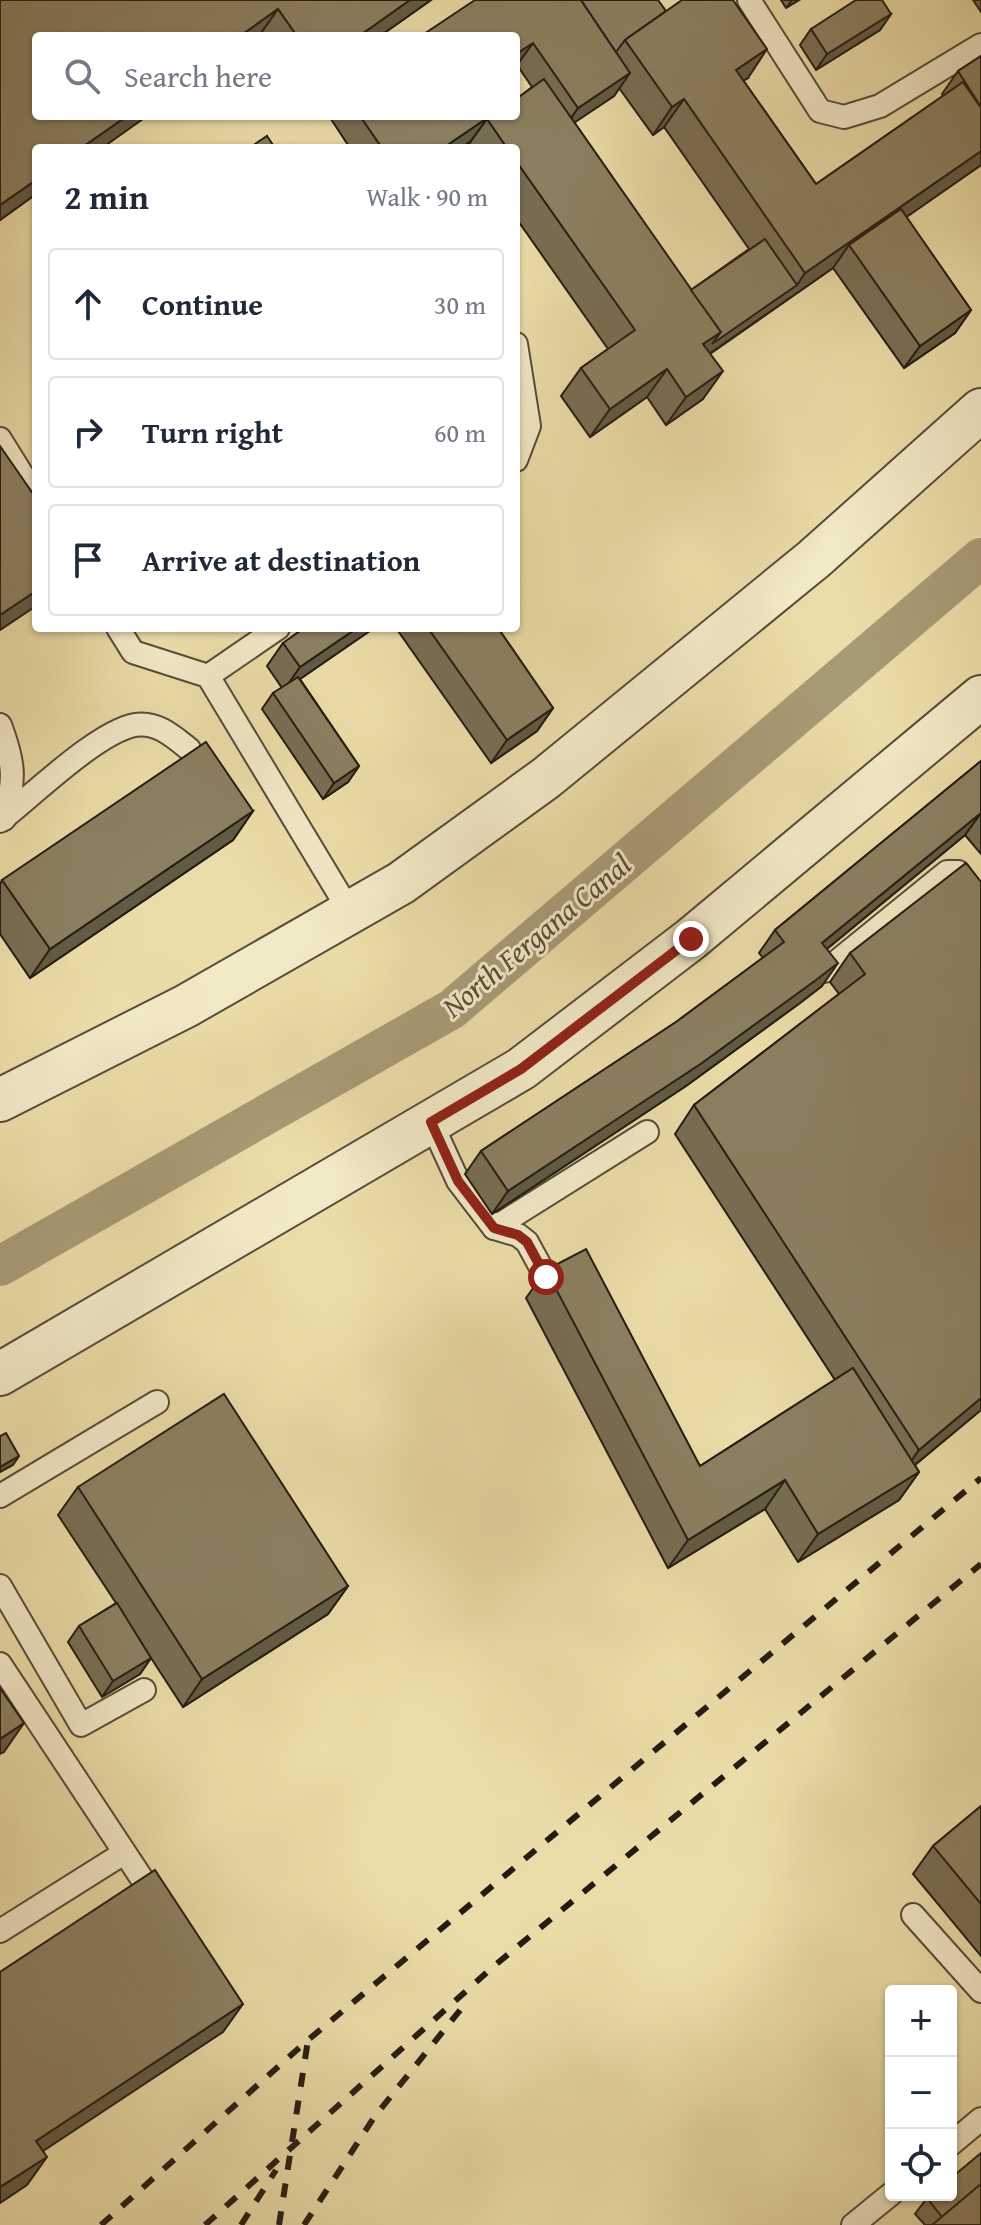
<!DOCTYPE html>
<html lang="en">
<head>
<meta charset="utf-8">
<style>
	body { margin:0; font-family:"Gentium Book Plus",serif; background:#f6f6f7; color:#1f2937 }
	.controls { position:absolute; right:24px; bottom:24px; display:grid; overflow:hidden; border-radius:8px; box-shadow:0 2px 6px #0004 }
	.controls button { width:72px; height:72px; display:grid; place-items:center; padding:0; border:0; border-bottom:2px solid #e0e1e3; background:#fff; color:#1f2937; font:40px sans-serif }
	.stop { position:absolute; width:24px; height:24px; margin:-18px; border:6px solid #8f2418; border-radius:50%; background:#fff }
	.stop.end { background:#8f2418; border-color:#fff; box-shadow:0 2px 8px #0008 }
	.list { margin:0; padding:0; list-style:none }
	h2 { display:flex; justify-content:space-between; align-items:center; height:104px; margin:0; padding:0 32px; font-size:34px }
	h2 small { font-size:26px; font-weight:400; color:#747a83 }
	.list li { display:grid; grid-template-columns:52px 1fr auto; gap:24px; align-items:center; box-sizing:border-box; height:112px; margin:0 16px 16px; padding:0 16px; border:2px solid #e0e1e3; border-radius:8px }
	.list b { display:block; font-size:30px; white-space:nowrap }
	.list em { font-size:26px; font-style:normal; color:#747a83 }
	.icon { flex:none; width:44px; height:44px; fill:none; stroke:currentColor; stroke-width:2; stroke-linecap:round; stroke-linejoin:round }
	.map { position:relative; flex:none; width:981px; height:2225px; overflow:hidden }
	.search { position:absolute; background:#fff; box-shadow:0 2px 6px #0004; left:32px; top:32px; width:488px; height:88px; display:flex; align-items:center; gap:20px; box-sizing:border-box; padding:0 28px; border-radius:8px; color:#747a83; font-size:30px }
	.panel { position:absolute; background:#fff; box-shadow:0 2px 6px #0004; left:32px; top:144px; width:488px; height:488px; border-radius:8px }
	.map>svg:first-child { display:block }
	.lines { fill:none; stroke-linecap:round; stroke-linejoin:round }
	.canal { stroke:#a79b76; stroke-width:40 }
	.lane-casing { stroke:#564c38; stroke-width:26 }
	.street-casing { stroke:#564c38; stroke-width:46 }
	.lane { stroke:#f2e9c7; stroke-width:22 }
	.street { stroke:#f2e9c7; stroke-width:42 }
	.rail { stroke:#241c12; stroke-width:6; stroke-dasharray:14 14; stroke-linecap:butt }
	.wall { fill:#786e53; stroke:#241c12; stroke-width:2; fill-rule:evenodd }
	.shaded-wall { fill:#615a44; stroke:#241c12; stroke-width:2 }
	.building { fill:#8b8061; stroke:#241c12; stroke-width:2 }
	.route { stroke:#8f2418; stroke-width:10 }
	.labels { text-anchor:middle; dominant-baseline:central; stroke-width:6; stroke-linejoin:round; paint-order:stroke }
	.water-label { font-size:30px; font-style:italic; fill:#584f3a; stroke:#f2e9c7 }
</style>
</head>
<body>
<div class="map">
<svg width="981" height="2225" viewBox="0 0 981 2225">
	<rect width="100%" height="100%" fill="#ebdda9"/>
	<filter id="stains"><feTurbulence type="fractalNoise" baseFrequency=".0025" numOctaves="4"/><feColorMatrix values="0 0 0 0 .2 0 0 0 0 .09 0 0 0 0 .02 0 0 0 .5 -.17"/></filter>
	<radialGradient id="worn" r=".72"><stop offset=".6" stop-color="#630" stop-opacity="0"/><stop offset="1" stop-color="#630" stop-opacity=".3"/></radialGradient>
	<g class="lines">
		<polyline class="canal" points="0,1266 452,1009 981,558"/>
		<defs>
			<g id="lane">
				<polyline points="749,0 820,111 844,117 880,106 981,45"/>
				<polyline points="516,344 529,426 516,460"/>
				<polyline points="0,439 36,497"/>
				<polyline points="118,628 133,652 208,676 350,912"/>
				<polyline points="208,676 278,628"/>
				<path d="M 0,725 C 14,762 16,780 4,819"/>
				<path d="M 0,821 C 32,796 97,732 135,725 C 157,721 174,737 189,749"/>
				<polyline points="825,971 947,872 958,872 981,902"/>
				<polyline points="431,1122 458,1181 494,1228 518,1235 527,1242 546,1277"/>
				<polyline points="494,1228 647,1132"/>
				<polyline points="0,1496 157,1402"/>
				<polyline points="0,1586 81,1725 144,1690"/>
				<polyline points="0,1664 158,1903"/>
				<polyline points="913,1915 981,1991"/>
				<polyline points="0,1931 124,1853"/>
				<polyline points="951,2144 981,2119"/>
				<polyline points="853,2225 891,2194"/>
			</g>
			<g id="street">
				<polyline points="0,1100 186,1006 401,883 546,778 814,559 981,410"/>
				<polyline points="0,1374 521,1069 691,939 981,697"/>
			</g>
		</defs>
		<use href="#lane" class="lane-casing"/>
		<use href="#street" class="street-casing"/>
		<use href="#lane" class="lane"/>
		<use href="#street" class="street"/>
		<g class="rail">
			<polyline points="101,2225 308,2040 981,1478"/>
			<polyline points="205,2225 494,1966 981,1564"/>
			<polyline points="241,2225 276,2170"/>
			<polyline points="279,2225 308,2040"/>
			<polyline points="304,2225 375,2116 465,2004"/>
		</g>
	</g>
	<g class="wall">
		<polygon points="0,0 431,0 380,36 36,36 36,194 0,220"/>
		<polygon points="781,0 799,0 786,8"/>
		<polygon points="973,0 981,0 981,12"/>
		<path d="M 666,11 L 748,78 L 743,80 L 816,184 L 943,96 L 942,94 L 958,71 L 981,56 L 981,165 L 906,217 L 971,310 L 955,333 L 904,368 L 833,268 L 710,354 L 703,399 L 666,425 L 647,397 L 590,437 L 561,396 L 581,368 L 608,349 L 516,218 L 516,148 L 467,148 L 471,141 L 463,146 L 464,148 L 350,148 L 329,116 L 516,116 L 518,98 L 532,87 L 517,65 L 516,66 L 516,36 ZM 619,88 L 653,135 L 664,127 L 749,249 L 691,290 L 574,122 L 614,96 Z"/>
		<polygon points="891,14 880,30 816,70 800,45 811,29"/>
		<polygon points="374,628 300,679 359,766 348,782 323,799 262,709 273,693 282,688 267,666 283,643"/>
		<polygon points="396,628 498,628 553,708 537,731 491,763"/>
		<polygon points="981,761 981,854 965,835 827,949 822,986 800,1003 686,1086 492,1214 465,1174 481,1151 676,1022 763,958 759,953 775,930"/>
		<polygon points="253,811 233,840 30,978 0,934 0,884 2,880"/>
		<polygon points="981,882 981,1410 915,1465 919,1472 899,1500 798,1562 765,1509 668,1568 526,1298 546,1270 700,1466 835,1380 675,1134 694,1105 839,994 830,982 850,953"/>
		<polygon points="78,1487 348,1586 328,1614 183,1707 151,1658 140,1674 102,1697 68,1642 79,1626 116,1603 58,1515"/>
		<polygon points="981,1806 981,1956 913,1874 933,1846"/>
		<polygon points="927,2198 981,2225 925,2225 915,2214"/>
	</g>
	<g class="shaded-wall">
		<polygon points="410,0 431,0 380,36 359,36"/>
		<polygon points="792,0 799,0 786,8"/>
		<polygon points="278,9 259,36 240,36"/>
		<polygon points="891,14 880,30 816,70 827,54"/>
		<polygon points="533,43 517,65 516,66 516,54"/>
		<polygon points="767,49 748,78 716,99 736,70"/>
		<polygon points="630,73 614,96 562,131 578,108"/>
		<polygon points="684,99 664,127 653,135 672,107"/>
		<polygon points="127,116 147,116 102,148 81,148"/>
		<polygon points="490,116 487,119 471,141 461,148 443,148"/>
		<polygon points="981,151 981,165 855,253 849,245 833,268 683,372 703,344 797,285 805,273"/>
		<polygon points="36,180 36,194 0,220 0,205"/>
		<polygon points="971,310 955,333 904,368 920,346"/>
		<polygon points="667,369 647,397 590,437 610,409"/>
		<polygon points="723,371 703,399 666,425 686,397"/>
		<polygon points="36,591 36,606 0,630 0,615"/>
		<polygon points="357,628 374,628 284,690 300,667"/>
		<polygon points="553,708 537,731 491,763 507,740"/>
		<polygon points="359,766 348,782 323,799 334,783"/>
		<polygon points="253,811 233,840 30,978 50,949"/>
		<polygon points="981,813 965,835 806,966 822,943"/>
		<polygon points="838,963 822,986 800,1003 686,1086 492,1214 508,1191"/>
		<polygon points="981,1398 981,1410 899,1478 919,1450"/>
		<polygon points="19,1456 13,1465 0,1472 0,1467"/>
		<polygon points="919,1472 899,1500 798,1562 818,1534"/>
		<polygon points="785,1480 765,1509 668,1568 688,1540"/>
		<polygon points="348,1586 328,1614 183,1707 202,1679"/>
		<polygon points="151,1658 140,1674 102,1697 113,1681"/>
		<polygon points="24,1723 4,1752 0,1754 0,1739"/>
		<polygon points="243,2004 223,2032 16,2169 36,2141"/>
		<polygon points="47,2157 27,2185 0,2203 0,2187"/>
	</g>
	<g class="building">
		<polygon points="0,0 410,0 359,36 297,36 278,9 240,36 36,36 36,116 127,116 81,148 36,148 36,180 0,205"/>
		<polygon points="475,0 581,0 630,73 578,108 533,43 516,54 516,36 421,36"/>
		<polygon points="581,0 658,0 666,11 625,40 616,52"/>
		<polygon points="682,0 733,0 767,49 736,70 816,184 963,82 981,108 981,151 805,273 684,99 672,107 625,40"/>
		<polygon points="856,0 882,0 891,14 827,54 811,29"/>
		<polygon points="981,56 981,107 958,71"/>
		<polygon points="544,79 721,332 703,344 723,371 686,397 667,369 610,409 581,368 635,330 516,161 516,148 507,148 487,119 491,116 516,116 516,99"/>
		<polygon points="360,116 490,116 443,148 382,148"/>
		<polygon points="267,136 275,148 249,148"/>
		<polygon points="901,209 971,310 920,346 849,245"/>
		<polygon points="765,239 797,285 712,344 721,332 691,290"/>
		<polygon points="0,446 36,498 36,591 0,615"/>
		<polygon points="304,628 357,628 300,667 283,643"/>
		<polygon points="428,628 498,628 553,708 507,740"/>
		<polygon points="298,677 359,766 334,783 273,693"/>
		<polygon points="206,742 253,811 50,949 2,880"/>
		<polygon points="981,761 981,813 822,943 838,963 816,980 702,1063 508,1191 481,1151 676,1022 784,942 775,930"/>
		<polygon points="966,863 981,882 981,1398 919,1450 694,1105 865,974 850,953"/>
		<polygon points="586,1249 700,1466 853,1368 919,1472 818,1534 785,1480 688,1540 546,1270"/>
		<polygon points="224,1394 348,1586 202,1679 78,1487"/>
		<polygon points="6,1433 19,1456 0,1467 0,1436"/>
		<polygon points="117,1603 151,1658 113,1681 79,1626"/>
		<polygon points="0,1688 24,1723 0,1739"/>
		<polygon points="981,1806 981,1904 933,1846"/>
		<polygon points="155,1870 243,2004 36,2141 47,2157 0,2187 0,1972"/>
		<polygon points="981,2153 981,2184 942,2217 927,2198 930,2195 951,2195 951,2178"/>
		<polygon points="981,2184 981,2225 932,2225"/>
	</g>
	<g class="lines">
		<polyline class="route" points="546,1277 527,1242 518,1235 494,1228 458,1181 431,1122 521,1069 691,939"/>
	</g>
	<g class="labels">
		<g class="water-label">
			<text transform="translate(536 935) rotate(-40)">North Fergana Canal</text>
		</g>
	</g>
	<rect width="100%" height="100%" filter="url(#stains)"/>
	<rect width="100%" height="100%" fill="url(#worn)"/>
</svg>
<div class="controls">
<button>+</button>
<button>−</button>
<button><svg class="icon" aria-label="locate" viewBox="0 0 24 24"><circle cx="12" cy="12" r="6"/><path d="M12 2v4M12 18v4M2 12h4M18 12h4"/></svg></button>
</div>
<div class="stop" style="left:546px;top:1277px"></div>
<div class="stop end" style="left:691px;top:939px"></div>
<div class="search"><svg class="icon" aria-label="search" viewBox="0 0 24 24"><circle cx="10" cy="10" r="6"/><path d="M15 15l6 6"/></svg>Search here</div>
<section class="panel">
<h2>2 min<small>Walk · 90 m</small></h2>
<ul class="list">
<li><svg class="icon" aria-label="ahead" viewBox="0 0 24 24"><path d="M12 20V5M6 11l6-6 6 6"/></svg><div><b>Continue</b></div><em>30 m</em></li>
<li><svg class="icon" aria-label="right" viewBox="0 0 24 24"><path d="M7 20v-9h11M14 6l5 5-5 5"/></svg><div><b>Turn right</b></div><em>60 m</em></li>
<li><svg class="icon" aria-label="arrive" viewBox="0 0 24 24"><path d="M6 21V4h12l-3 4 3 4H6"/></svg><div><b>Arrive at destination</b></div></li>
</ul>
</section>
</div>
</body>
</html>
